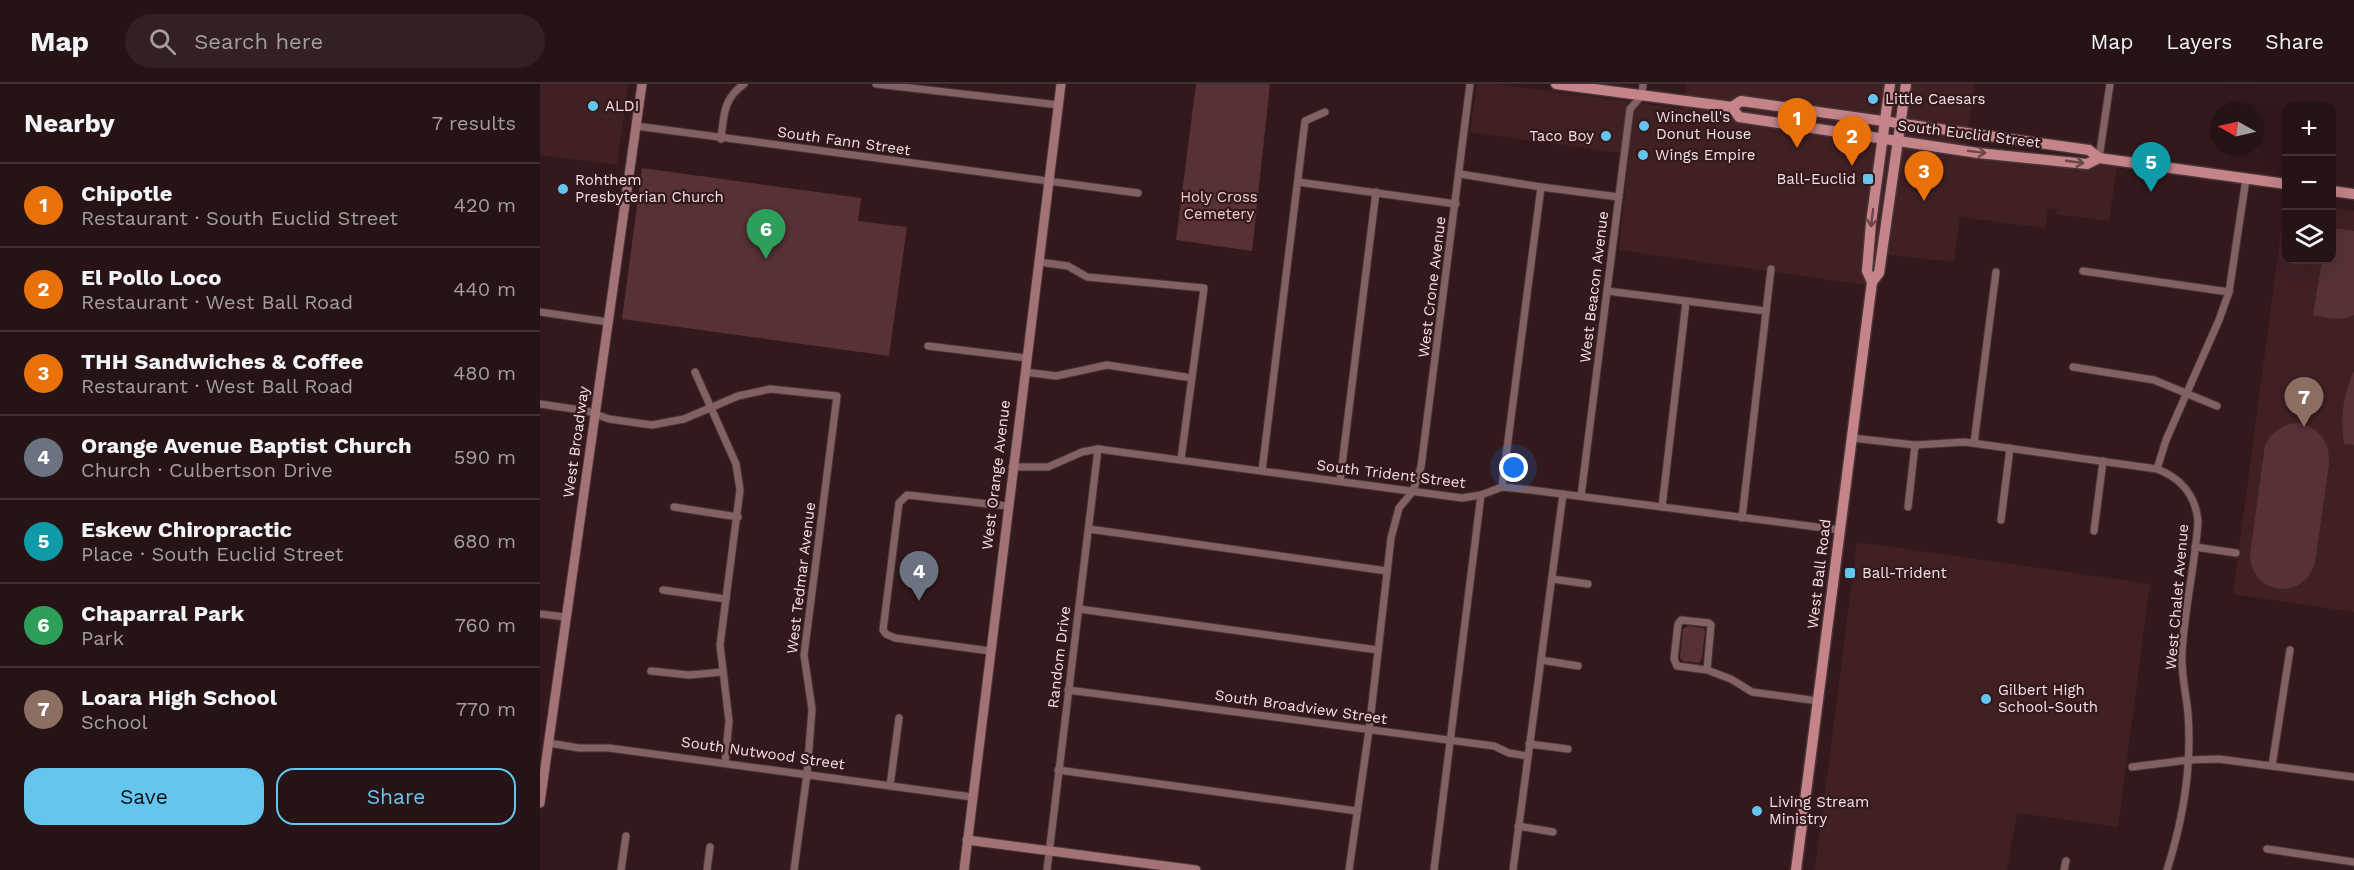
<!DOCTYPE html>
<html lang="en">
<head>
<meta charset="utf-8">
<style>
	body { margin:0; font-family:"Work Sans",sans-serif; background:#322022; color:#f1f3f6 }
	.controls { position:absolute; right:18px; top:18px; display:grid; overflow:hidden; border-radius:12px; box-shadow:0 6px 24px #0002 }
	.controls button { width:54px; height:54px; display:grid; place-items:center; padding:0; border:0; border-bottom:2px solid #423234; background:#261315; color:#f1f3f6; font:30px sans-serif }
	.compass { position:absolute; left:1670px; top:18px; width:54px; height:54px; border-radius:50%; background:#261315; box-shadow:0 6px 24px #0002; rotate:278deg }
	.you { position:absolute; left:974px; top:384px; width:21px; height:21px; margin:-15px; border:4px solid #fff; border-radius:50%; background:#1a73e8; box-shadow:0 0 0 9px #1a73e833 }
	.badge { display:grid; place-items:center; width:39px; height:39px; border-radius:50%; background:#64c5ee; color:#fff; font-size:20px; font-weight:700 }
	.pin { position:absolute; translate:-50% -50px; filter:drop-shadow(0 2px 3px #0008) }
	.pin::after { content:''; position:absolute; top:32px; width:21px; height:18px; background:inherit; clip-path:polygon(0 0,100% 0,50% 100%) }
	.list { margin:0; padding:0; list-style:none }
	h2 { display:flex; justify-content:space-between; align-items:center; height:78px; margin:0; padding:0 24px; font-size:26px }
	h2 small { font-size:20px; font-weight:400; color:#a49ea0 }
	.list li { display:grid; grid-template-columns:39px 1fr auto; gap:18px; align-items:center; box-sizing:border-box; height:84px; padding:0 24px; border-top:2px solid #423234 }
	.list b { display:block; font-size:22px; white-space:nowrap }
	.list p { margin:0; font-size:20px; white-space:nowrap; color:#a49ea0 }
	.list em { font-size:20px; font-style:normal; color:#a49ea0 }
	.actions { display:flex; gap:12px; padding:18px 24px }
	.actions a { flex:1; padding:14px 0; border:2px solid #64c5ee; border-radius:18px; text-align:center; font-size:21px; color:#64c5ee }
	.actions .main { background:#64c5ee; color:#111 }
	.icon { flex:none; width:33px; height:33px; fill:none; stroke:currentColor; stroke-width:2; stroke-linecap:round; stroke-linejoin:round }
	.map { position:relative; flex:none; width:1814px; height:786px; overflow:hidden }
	header { display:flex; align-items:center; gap:36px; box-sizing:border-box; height:84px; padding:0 30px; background:#261315; border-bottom:2px solid #423234 }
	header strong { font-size:28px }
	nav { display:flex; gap:33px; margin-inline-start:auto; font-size:21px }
	.search { width:420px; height:54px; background:#322022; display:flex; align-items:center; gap:15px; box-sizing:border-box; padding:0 21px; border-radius:33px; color:#a49ea0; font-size:22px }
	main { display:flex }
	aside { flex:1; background:#261315 }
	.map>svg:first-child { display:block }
	.built { fill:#412024 }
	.green { fill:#573135 }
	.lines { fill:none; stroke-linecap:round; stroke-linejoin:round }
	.street-casing { stroke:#493536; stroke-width:9 }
	.secondary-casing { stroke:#493536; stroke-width:11 }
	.primary-casing { stroke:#493536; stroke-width:13 }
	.street { stroke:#816164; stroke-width:7 }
	.secondary { stroke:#a37277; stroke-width:9 }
	.primary { stroke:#c4848a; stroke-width:10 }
	.oneway { stroke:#6d4448 }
	.poi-dot { fill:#64c5ee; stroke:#33191c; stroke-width:2 }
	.labels { text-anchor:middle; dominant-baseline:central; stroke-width:4.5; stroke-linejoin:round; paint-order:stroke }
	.poi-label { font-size:15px; fill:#f4e1e2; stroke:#33191c; text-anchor:start }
	.street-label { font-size:15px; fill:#f4e1e2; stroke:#33191c }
	.park-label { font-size:15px; fill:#f4ccce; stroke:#33191c }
</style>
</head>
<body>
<header>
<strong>Map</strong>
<div class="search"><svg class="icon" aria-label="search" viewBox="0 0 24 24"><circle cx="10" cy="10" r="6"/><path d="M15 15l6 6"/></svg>Search here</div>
<nav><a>Map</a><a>Layers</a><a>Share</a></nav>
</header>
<main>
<aside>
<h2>Nearby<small>7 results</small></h2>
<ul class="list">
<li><span class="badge" style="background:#e8710a">1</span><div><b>Chipotle</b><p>Restaurant · South Euclid Street</p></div><em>420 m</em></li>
<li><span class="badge" style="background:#e8710a">2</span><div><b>El Pollo Loco</b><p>Restaurant · West Ball Road</p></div><em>440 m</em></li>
<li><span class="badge" style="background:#e8710a">3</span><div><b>THH Sandwiches &amp; Coffee</b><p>Restaurant · West Ball Road</p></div><em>480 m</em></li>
<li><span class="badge" style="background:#6b7280">4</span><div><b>Orange Avenue Baptist Church</b><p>Church · Culbertson Drive</p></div><em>590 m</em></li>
<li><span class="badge" style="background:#0f9aa8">5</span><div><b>Eskew Chiropractic</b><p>Place · South Euclid Street</p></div><em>680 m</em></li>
<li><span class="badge" style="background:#2e9e5b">6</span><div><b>Chaparral Park</b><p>Park</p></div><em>760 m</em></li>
<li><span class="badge" style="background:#8d6e63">7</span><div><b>Loara High School</b><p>School</p></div><em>770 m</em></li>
</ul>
<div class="actions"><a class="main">Save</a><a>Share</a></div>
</aside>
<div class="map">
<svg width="1814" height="786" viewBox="0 0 1814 786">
	<rect width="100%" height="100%" fill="#33191c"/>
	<g class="built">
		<polygon points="0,0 88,0 77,81 0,71"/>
		<polygon points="937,0 955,0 1143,25 1147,0 1435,0 1426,62 1577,82 1569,137 1516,130 1517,126 1508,125 1505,144 1420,133 1414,178 1330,169 1325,201 1079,166 1089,70 930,48"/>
		<polygon points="1745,117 1746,118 1746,176 1792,176 1792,124 1814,127 1814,528 1693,510"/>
		<polygon points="1317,458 1610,500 1578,743 1477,729 1467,786 1275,786"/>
	</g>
	<g class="green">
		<polygon points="656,0 730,0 712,167 636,156"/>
		<polygon points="102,84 321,114 318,137 367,143 349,272 82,235"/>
		<path d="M 1794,144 L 1814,147 L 1814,231 C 1801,238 1787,234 1773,231 L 1782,176 L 1792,176 L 1792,146 Z"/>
		<path d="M 1814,287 L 1814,361 L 1804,360 C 1800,334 1803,310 1814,287 Z"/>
		<path d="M 1758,339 C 1780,343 1790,359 1789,380 L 1775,479 C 1763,518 1711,511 1710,471 L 1725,361 C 1732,347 1743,340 1758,339 Z"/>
		<polygon points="1148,542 1163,544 1165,547 1162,574 1159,579 1143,577 1140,574 1143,545"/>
	</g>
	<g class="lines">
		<defs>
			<g id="street">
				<polyline points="336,0 519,21"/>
				<polyline points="96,42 598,109"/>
				<path d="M 181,55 C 184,31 183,15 204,0"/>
				<polyline points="1559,74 1570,0"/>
				<polyline points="920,90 1001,103 1079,113"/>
				<polyline points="758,98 916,120"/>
				<polyline points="499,178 528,182 547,193 664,204 641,375"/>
				<polyline points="1543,187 1689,208"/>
				<polyline points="1067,207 1226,227"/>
				<polyline points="0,228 68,238"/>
				<polyline points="388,262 486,274"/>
				<polyline points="1533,283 1614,296 1677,322"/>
				<polyline points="155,288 196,380 200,406 180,561 189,637 185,679"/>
				<polyline points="485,288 516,292 567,281 652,294"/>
				<polyline points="0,320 47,327 69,335 112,341 144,335 198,312 230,305 297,312 264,571 272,625 267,690 254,786"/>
				<polyline points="1312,354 1375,361 1425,358 1617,385"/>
				<polyline points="1434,359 1456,188"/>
				<polyline points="472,383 508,383 542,368 558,365 922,414 941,411 962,403 991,406 1300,446"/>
				<polyline points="722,387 765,37 785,28"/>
				<polyline points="800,397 836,108"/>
				<polyline points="962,403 1001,103"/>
				<polyline points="1041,412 1090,25 1102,11 1103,0"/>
				<polyline points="134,423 198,433"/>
				<polyline points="1122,423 1146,218"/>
				<polyline points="1368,423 1375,361"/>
				<polyline points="1202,434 1231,185"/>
				<polyline points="1461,436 1470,364"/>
				<polyline points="549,445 847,487"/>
				<polyline points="1554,447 1563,377"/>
				<polyline points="1655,463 1696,469"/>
				<polyline points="1012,495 1048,500"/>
				<polyline points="123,506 186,515"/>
				<polyline points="539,525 838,566"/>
				<polyline points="0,530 26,533"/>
				<polyline points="450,567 355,554 346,550 343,546 359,419 367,411 467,422"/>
				<polyline points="1001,576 1038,582"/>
				<polyline points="1167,586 1171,541 1169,539 1141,536 1138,540 1134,575 1137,582 1167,586 1191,595 1212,608 1278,617"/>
				<polyline points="111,587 149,591 182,588"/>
				<polyline points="528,606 954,662 969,669 988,672"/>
				<polyline points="9,659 39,664 69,664 432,713"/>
				<polyline points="989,660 1028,665"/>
				<polyline points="1732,682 1750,566"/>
				<polyline points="1592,683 1648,676 1679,675 1814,693"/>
				<polyline points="518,686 817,727"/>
				<polyline points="350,702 359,634"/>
				<polyline points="978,742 1013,748"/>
				<polyline points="1727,765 1814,778"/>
				<polyline points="81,786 86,752"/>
				<polyline points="167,786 170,763"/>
				<polyline points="507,786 558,365"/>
				<polyline points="809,786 829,646 851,454 859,424 873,407 881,383 930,0"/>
				<polyline points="894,786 941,411"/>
				<polyline points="973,786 1023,410"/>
				<polyline points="1524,786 1526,777"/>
				<path d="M 1627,786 C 1643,736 1652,681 1648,629 C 1646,609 1641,590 1642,570 C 1644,526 1655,482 1658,438 C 1656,412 1641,394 1617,385 L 1626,356 L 1679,236 L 1689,208 L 1706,95"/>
			</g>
			<g id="secondary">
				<polyline points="0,719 102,0"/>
				<polyline points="427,756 656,786"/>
				<polyline points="424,786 521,0"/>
			</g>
			<g id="primary">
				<polyline points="1016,0 1192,23 1201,17 1549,66 1559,74 1746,100"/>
				<polyline points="1192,23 1199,33 1438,69 1547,80 1559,74"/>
				<polyline points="1792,107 1814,110"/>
				<polyline points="1332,198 1327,187 1331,139 1350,0"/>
				<polyline points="1256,786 1332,198 1339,189 1366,0"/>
			</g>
		</defs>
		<use href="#street" class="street-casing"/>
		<use href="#secondary" class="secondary-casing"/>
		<use href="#primary" class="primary-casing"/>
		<use href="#street" class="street"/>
		<use href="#secondary" class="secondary"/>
		<use href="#primary" class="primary"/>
	</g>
	<defs><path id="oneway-shaft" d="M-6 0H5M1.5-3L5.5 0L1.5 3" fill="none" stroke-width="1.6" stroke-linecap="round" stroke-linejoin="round" transform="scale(1.5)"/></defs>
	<g class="oneway">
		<use href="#oneway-shaft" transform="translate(1437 68) rotate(7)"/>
		<use href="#oneway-shaft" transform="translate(1535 78) rotate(8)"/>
		<use href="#oneway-shaft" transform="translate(1332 134) rotate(97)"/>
	</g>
	<g class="poi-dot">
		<circle cx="1333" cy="15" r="6"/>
		<circle cx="53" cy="22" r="6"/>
		<circle cx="1104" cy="42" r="6"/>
		<circle cx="1066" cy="52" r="6"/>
		<circle cx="1103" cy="71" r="6"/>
		<rect x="1322" y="89" width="12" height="12" rx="3"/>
		<circle cx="23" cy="105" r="6"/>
		<rect x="1304" y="483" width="12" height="12" rx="3"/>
		<circle cx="1446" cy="615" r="6"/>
		<circle cx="1217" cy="727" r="6"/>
	</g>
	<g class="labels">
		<g class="poi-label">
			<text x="1345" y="15">Little Caesars</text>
			<text x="65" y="22">ALDI</text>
			<text x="1116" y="33">Winchell's<tspan x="1116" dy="17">Donut House</tspan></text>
			<text x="1054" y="52" text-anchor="end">Taco Boy</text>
			<text x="1115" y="71">Wings Empire</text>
			<text x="1316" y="95" text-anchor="end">Ball-Euclid</text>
			<text x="35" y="96">Rohthem<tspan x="35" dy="17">Presbyterian Church</tspan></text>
			<text x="1322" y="489">Ball-Trident</text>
			<text x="1458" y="606">Gilbert High<tspan x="1458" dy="17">School-South</tspan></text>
			<text x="1229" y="718">Living Stream<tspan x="1229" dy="17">Ministry</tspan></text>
		</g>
		<g class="street-label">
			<text transform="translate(1429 50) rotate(7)">South Euclid Street</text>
			<text transform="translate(304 57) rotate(8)">South Fann Street</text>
			<text transform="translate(892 203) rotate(-83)">West Crone Avenue</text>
			<text transform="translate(1054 203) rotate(-83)">West Beacon Avenue</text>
			<text transform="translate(36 358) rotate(-82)">West Broadway</text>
			<text transform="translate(851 390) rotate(7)">South Trident Street</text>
			<text transform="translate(456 391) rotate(-83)">West Orange Avenue</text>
			<text transform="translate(1279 490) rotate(-83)">West Ball Road</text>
			<text transform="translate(261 494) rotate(-83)">West Tedmar Avenue</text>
			<text transform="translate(1637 513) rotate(-85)">West Chalet Avenue</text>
			<text transform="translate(519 573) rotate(-83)">Random Drive</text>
			<text transform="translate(761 623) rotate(8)">South Broadview Street</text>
			<text transform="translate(223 669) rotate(8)">South Nutwood Street</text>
		</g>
		<g class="park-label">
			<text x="679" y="113">Holy Cross<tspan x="679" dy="17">Cemetery</tspan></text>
		</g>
	</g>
</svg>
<div class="controls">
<button>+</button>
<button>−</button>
<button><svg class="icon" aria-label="layers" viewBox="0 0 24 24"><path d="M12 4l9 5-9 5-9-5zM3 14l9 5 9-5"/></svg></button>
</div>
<svg class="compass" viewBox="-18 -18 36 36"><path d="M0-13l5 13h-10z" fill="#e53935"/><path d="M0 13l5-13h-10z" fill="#a49ea0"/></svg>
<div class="you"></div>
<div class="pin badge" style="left:1257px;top:64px;background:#e8710a">1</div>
<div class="pin badge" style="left:1312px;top:82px;background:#e8710a">2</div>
<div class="pin badge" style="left:1384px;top:117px;background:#e8710a">3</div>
<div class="pin badge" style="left:379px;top:517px;background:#6b7280">4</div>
<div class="pin badge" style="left:1611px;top:108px;background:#0f9aa8">5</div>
<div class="pin badge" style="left:226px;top:175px;background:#2e9e5b">6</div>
<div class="pin badge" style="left:1764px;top:343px;background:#8d6e63">7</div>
</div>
</main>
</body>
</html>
